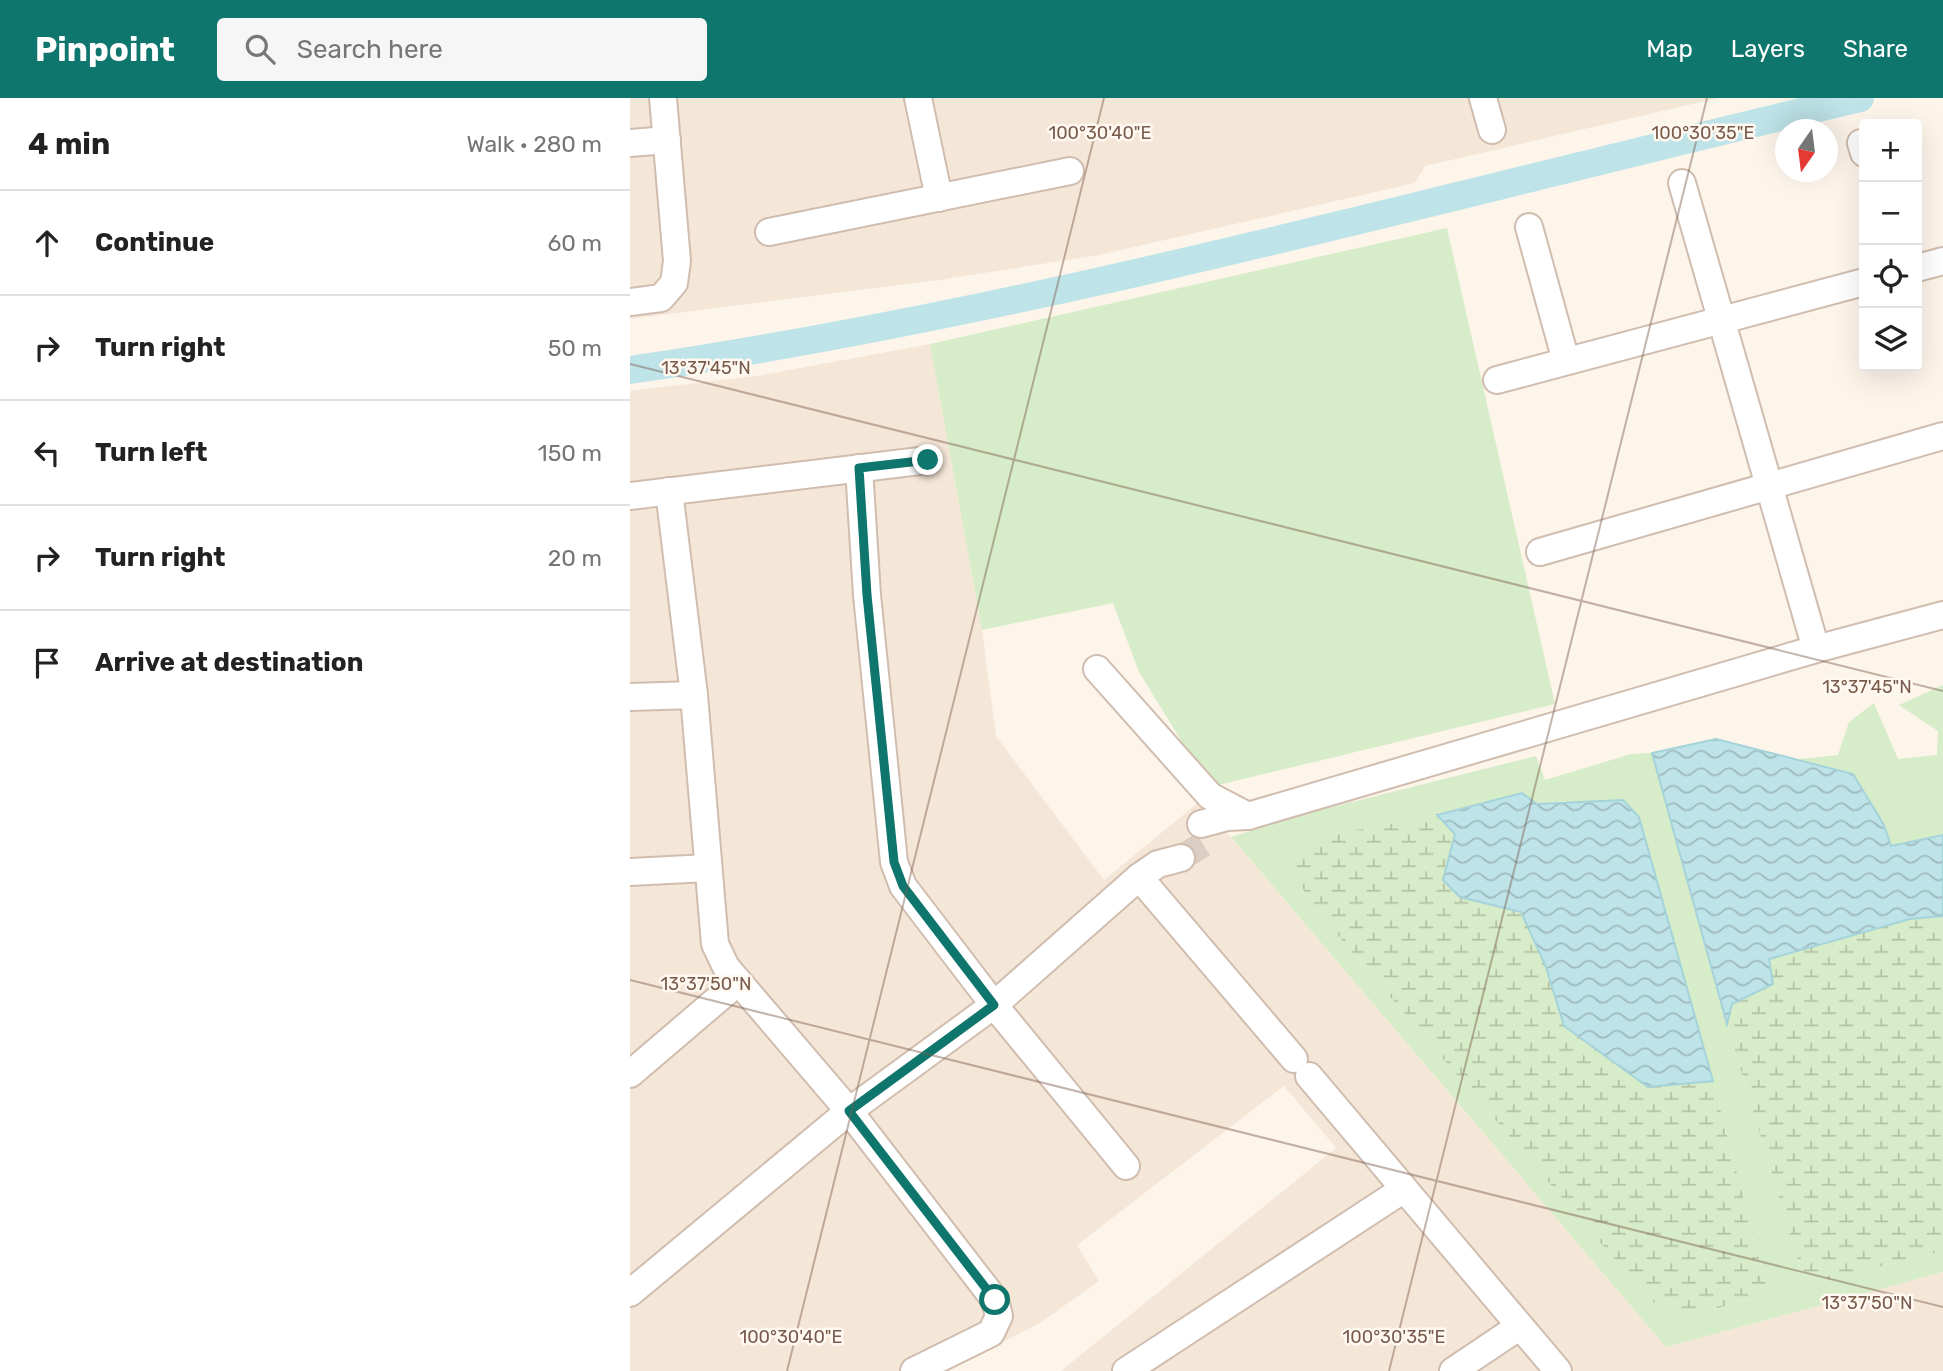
<!DOCTYPE html>
<html lang="en">
<head>
<meta charset="utf-8">
<style>
	body { margin:0; font-family:Rubik,sans-serif; background:#f6f6f6; color:#222 }
	.controls { position:absolute; right:21px; top:21px; display:grid; overflow:hidden; border-radius:7px; box-shadow:0 7px 28px #0002 }
	.controls button { width:63px; height:63px; display:grid; place-items:center; padding:0; border:0; border-bottom:2px solid #e0e0e0; background:#fff; color:#222; font:35px sans-serif }
	.compass { position:absolute; left:1145px; top:21px; width:63px; height:63px; border-radius:50%; background:#fff; box-shadow:0 7px 28px #0002; rotate:194deg }
	.stop { position:absolute; width:21px; height:21px; margin:-16px; border:5px solid #0f766e; border-radius:50%; background:#fff }
	.stop.end { background:#0f766e; border-color:#fff; box-shadow:0 2px 7px #0008 }
	.list { margin:0; padding:0; list-style:none }
	h2 { display:flex; justify-content:space-between; align-items:center; height:91px; margin:0; padding:0 28px; font-size:30px }
	h2 small { font-size:23px; font-weight:400; color:#767676 }
	.list li { display:grid; grid-template-columns:46px 1fr auto; gap:21px; align-items:center; box-sizing:border-box; height:105px; padding:0 28px; border-top:2px solid #e0e0e0 }
	.list b { display:block; font-size:26px; white-space:nowrap }
	.list em { font-size:23px; font-style:normal; color:#767676 }
	.icon { flex:none; width:38px; height:38px; fill:none; stroke:currentColor; stroke-width:2; stroke-linecap:round; stroke-linejoin:round }
	.map { position:relative; flex:none; width:1313px; height:1273px; overflow:hidden }
	header { display:flex; align-items:center; gap:42px; box-sizing:border-box; height:98px; padding:0 35px; background:#0f766e; color:#fff }
	header strong { font-size:33px }
	nav { display:flex; gap:38px; margin-inline-start:auto; font-size:24px }
	.search { width:490px; height:63px; background:#f6f6f6; display:flex; align-items:center; gap:18px; box-sizing:border-box; padding:0 24px; border-radius:7px; color:#767676; font-size:26px }
	main { display:flex }
	aside { flex:1; background:#fff }
	.map>svg:first-child { display:block }
	.residential { fill:#f5e7d8 }
	.green { fill:#d7ecc8; fill-rule:evenodd }
	.wetland { fill:url(#wetland-marsh) }
	.water { fill:url(#water-waves); stroke:#a4d3da; stroke-width:2 }
	.lines { fill:none; stroke-linecap:round; stroke-linejoin:round }
	.canal { stroke:#bee3e8; stroke-width:28 }
	.street-tunnel { stroke:#dccec2; stroke-width:26; stroke-dasharray:26 13; stroke-linecap:butt }
	.street-casing { stroke:#d0bdaf; stroke-width:30 }
	.street { stroke:#fff; stroke-width:26 }
	.route { stroke:#0f766e; stroke-width:9 }
	.ticks { fill:none; stroke:#795b4c; stroke-width:2; stroke-opacity:0.45 }
	.ticks-label { font-size:18px; text-anchor:middle; fill:#795b4c; stroke:#fff9f1; stroke-width:5; stroke-linejoin:round; paint-order:stroke }
</style>
</head>
<body>
<header>
<strong>Pinpoint</strong>
<div class="search"><svg class="icon" aria-label="search" viewBox="0 0 24 24"><circle cx="10" cy="10" r="6"/><path d="M15 15l6 6"/></svg>Search here</div>
<nav><a>Map</a><a>Layers</a><a>Share</a></nav>
</header>
<main>
<aside>
<h2>4 min<small>Walk · 280 m</small></h2>
<ul class="list">
<li><svg class="icon" aria-label="ahead" viewBox="0 0 24 24"><path d="M12 20V5M6 11l6-6 6 6"/></svg><div><b>Continue</b></div><em>60 m</em></li>
<li><svg class="icon" aria-label="right" viewBox="0 0 24 24"><path d="M7 20v-9h11M14 6l5 5-5 5"/></svg><div><b>Turn right</b></div><em>50 m</em></li>
<li><svg class="icon" aria-label="left" viewBox="0 0 24 24"><path d="M17 20v-9H6M10 6l-5 5 5 5"/></svg><div><b>Turn left</b></div><em>150 m</em></li>
<li><svg class="icon" aria-label="right" viewBox="0 0 24 24"><path d="M7 20v-9h11M14 6l5 5-5 5"/></svg><div><b>Turn right</b></div><em>20 m</em></li>
<li><svg class="icon" aria-label="arrive" viewBox="0 0 24 24"><path d="M6 21V4h12l-3 4 3 4H6"/></svg><div><b>Arrive at destination</b></div></li>
</ul>
</aside>
<div class="map">
<svg width="1313" height="1273" viewBox="0 0 1313 1273">
	<defs>
		<pattern id="wetland-marsh" width="20" height="14" patternUnits="userSpaceOnUse" patternTransform="scale(1.75)"><rect width="20" height="14" fill="#d7ecc8"/><path d="M1 5h8M5 5V1M11 12h8M15 12V8" fill="none" stroke="#b3c2a5"/></pattern>
		<pattern id="water-waves" width="16" height="10" patternUnits="userSpaceOnUse" patternTransform="scale(1.75)"><rect width="16" height="10" fill="#bee3e8"/><path d="M0 5q4-4 8 0t8 0" fill="none" stroke="#9fbbbe"/></pattern>
	</defs>
	<rect width="100%" height="100%" fill="#fdf5ea"/>
	<g class="residential">
		<polygon points="0,0 1089,0 795,68 785,85 469,157 309,182 0,221"/>
		<polygon points="300,246 352,532 366,638 474,782 570,703 1036,1249 1313,1174 1313,1273 431,1273 706,1050 654,988 447,1147 469,1183 410,1225 316,1273 0,1273 0,293 132,277"/>
	</g>
	<g class="green">
		<polygon points="817,130 925,606 580,689 509,574 483,505 352,532 300,246"/>
		<polygon points="1313,587 1313,737 1261,748 1254,727 1223,676 1169,661 1208,657 1219,624 1244,605 1268,661 1307,657 1308,633 1269,607"/>
		<path d="M 1022,655 L 1085,886 L 1172,1176 L 1192,1183 L 1313,1153 L 1313,1174 L 1036,1249 L 601,739 L 674,716 L 906,658 L 915,682 L 1001,656 ZM 892,695 L 906,706 L 935,703 L 1009,719 L 1083,983 L 1138,1195 L 1062,1218 L 1026,1207 L 973,1148 L 681,806 L 689,739 L 807,717 Z"/>
	</g>
	<g class="wetland">
		<polygon points="807,717 825,736 830,799 891,814 916,869 934,928 1018,989 1083,983 1138,1195 1062,1218 1026,1207 973,1148 681,806 661,767 689,739"/>
		<polygon points="1313,818 1313,1153 1192,1183 1172,1176 1097,926 1101,906 1143,886 1139,861 1280,821"/>
	</g>
	<g class="water">
		<polygon points="1086,641 1223,676 1254,727 1261,748 1313,737 1313,818 1280,821 1139,861 1143,886 1102,906 1097,926 1022,655"/>
		<polygon points="892,695 907,706 993,702 1009,719 1083,983 1018,989 934,928 916,869 891,814 830,799 813,782 825,736 807,717"/>
	</g>
	<g class="lines">
		<path class="canal" d="M 0,272 C 416,211 821,96 1230,0"/>
		<polyline class="street-tunnel" points="551,760 583,740"/>
		<defs>
			<g id="street">
				<polyline points="288,0 309,100"/>
				<polyline points="853,0 862,32"/>
				<polyline points="0,45 37,42"/>
				<polyline points="1231,45 1234,55"/>
				<polyline points="1052,85 1186,551"/>
				<polyline points="899,129 936,263"/>
				<polyline points="139,134 440,73"/>
				<polyline points="1287,170 1313,163"/>
				<polyline points="0,204 31,200 44,185 47,163 33,0"/>
				<polyline points="867,282 1234,184"/>
				<polyline points="229,370 237,497 264,764 273,788 364,907 496,1068"/>
				<polyline points="39,393 64,597 85,846 96,869 219,1013 365,1202 369,1218 361,1235 284,1273"/>
				<polyline points="0,398 298,362"/>
				<polyline points="910,454 1313,338"/>
				<polyline points="467,571 580,698 618,718"/>
				<polyline points="0,599 64,597"/>
				<polyline points="571,726 597,719 618,718 1186,551 1313,517"/>
				<polyline points="0,774 78,770"/>
				<polyline points="509,779 664,961"/>
				<polyline points="0,976 108,884"/>
				<polyline points="679,978 928,1273"/>
				<polyline points="0,1195 219,1013 364,907 509,779 528,766 551,760"/>
				<polyline points="496,1273 774,1091"/>
				<polyline points="823,1273 890,1228"/>
			</g>
		</defs>
		<use href="#street" class="street-casing"/>
		<use href="#street" class="street"/>
	</g>
	<g class="lines">
		<polyline class="route" points="298,362 229,370 237,497 264,764 273,788 364,907 219,1013 365,1202"/>
	</g>
	<path class="ticks" d="M 0,266 L 1313,593M 0,882 L 1313,1209M 157,1273 L 474,0M 759,1273 L 1077,0"/>
	<g class="ticks-label">
		<text x="470" y="41">100°30'40"E</text>
		<text x="1073" y="41">100°30'35"E</text>
		<text x="76" y="276">13°37'45"N</text>
		<text x="1237" y="595">13°37'45"N</text>
		<text x="76" y="892">13°37'50"N</text>
		<text x="1237" y="1211">13°37'50"N</text>
		<text x="161" y="1245">100°30'40"E</text>
		<text x="764" y="1245">100°30'35"E</text>
	</g>
</svg>
<div class="controls">
<button>+</button>
<button>−</button>
<button><svg class="icon" aria-label="locate" viewBox="0 0 24 24"><circle cx="12" cy="12" r="6"/><path d="M12 2v4M12 18v4M2 12h4M18 12h4"/></svg></button>
<button><svg class="icon" aria-label="layers" viewBox="0 0 24 24"><path d="M12 4l9 5-9 5-9-5zM3 14l9 5 9-5"/></svg></button>
</div>
<svg class="compass" viewBox="-18 -18 36 36"><path d="M0-13l5 13h-10z" fill="#e53935"/><path d="M0 13l5-13h-10z" fill="#767676"/></svg>
<div class="stop" style="left:365px;top:1202px"></div>
<div class="stop end" style="left:298px;top:362px"></div>
</div>
</main>
</body>
</html>
